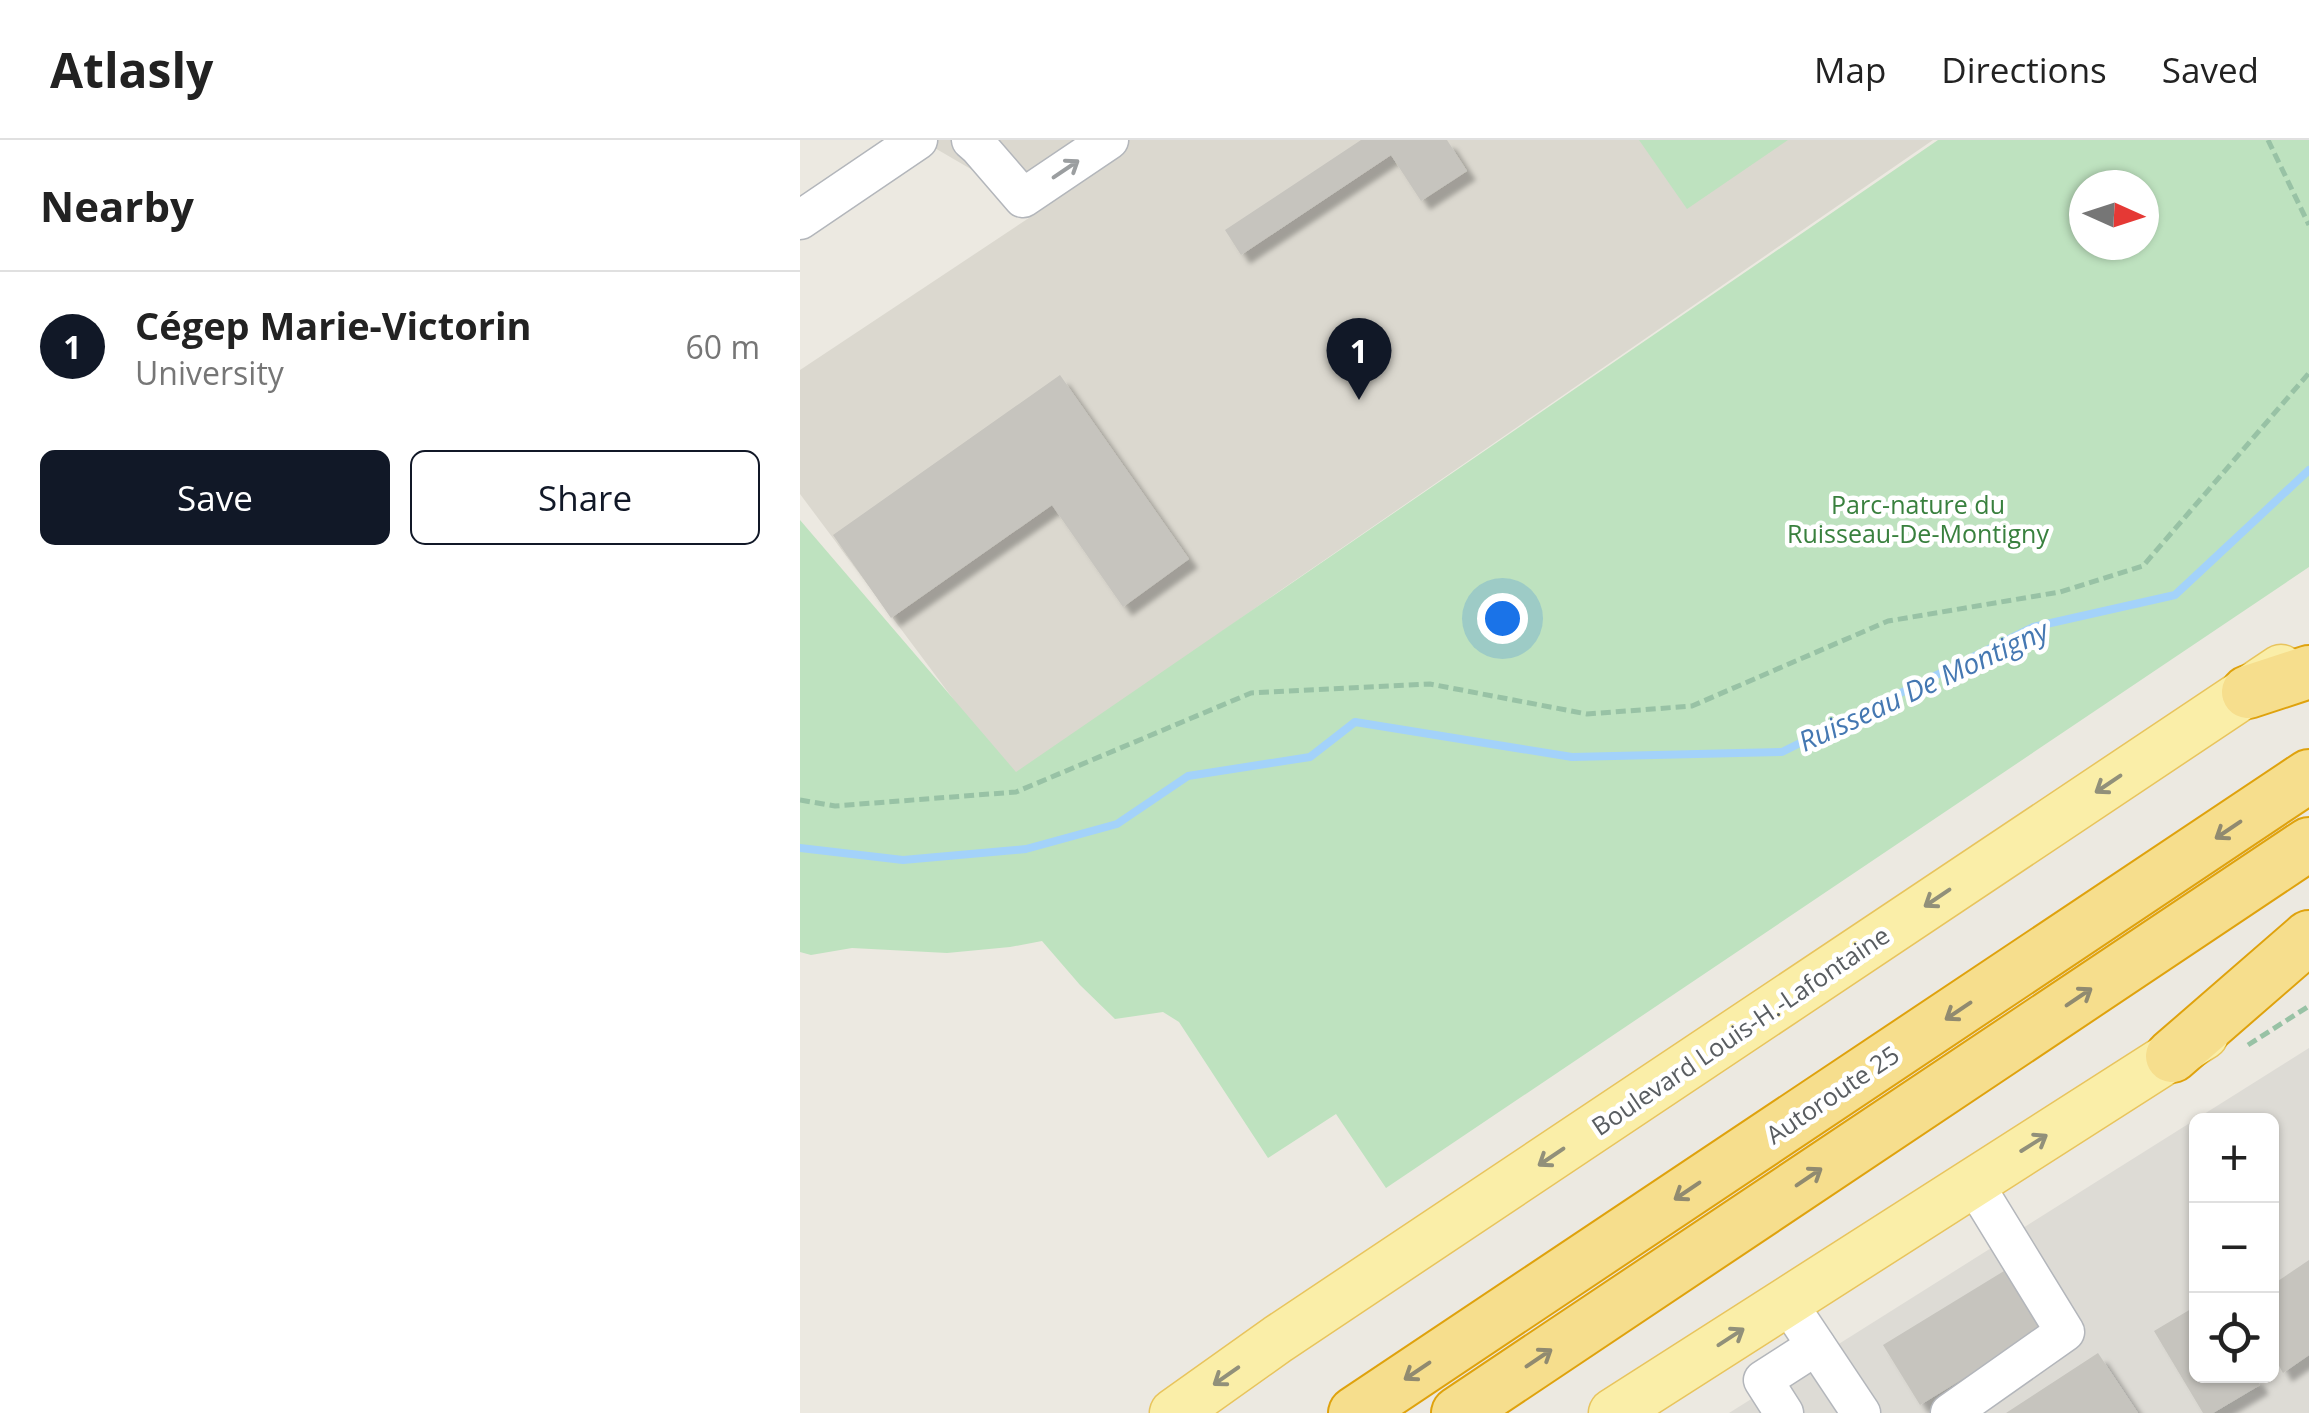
<!DOCTYPE html>
<html lang="en">
<head>
<meta charset="utf-8">
<style>
	body { margin:0; font-family:"Open Sans",sans-serif; background:#f6f6f6; color:#222 }
	.controls { position:absolute; right:30px; bottom:30px; display:grid; overflow:hidden; border-radius:15px; box-shadow:0 2px 8px #0004 }
	.controls button { width:90px; height:90px; display:grid; place-items:center; padding:0; border:0; border-bottom:2px solid #e0e0e0; background:#fff; color:#222; font:50px sans-serif }
	.compass { position:absolute; left:1269px; top:30px; width:90px; height:90px; border-radius:50%; background:#fff; box-shadow:0 2px 8px #0004; rotate:93deg }
	.you { position:absolute; left:702px; top:478px; width:35px; height:35px; margin:-25px; border:8px solid #fff; border-radius:50%; background:#1a73e8; box-shadow:0 0 0 15px #1a73e833 }
	.badge { display:grid; place-items:center; width:65px; height:65px; border-radius:50%; background:#111827; color:#fff; font-size:32px; font-weight:700 }
	.pin { position:absolute; translate:-50% -82px; filter:drop-shadow(0 2px 5px #0008) }
	.pin::after { content:''; position:absolute; top:52px; width:35px; height:30px; background:inherit; clip-path:polygon(0 0,100% 0,50% 100%) }
	.list { margin:0; padding:0; list-style:none }
	h2 { display:flex; justify-content:space-between; align-items:center; height:130px; margin:0; padding:0 40px; font-size:42px }
	h2 small { font-size:32px; font-weight:400; color:#767676 }
	.list li { display:grid; grid-template-columns:65px 1fr auto; gap:30px; align-items:center; box-sizing:border-box; height:150px; padding:0 40px; border-top:2px solid #e0e0e0 }
	.list b { display:block; font-size:38px; white-space:nowrap }
	.list p { margin:0; font-size:32px; white-space:nowrap; color:#767676 }
	.list em { font-size:32px; font-style:normal; color:#767676 }
	.actions { display:flex; gap:20px; padding:30px 40px }
	.actions a { flex:1; padding:22px 0; border:2px solid #111827; border-radius:15px; text-align:center; font-size:35px; color:#111827 }
	.actions .main { background:#111827; color:#fff }
	.icon { flex:none; width:55px; height:55px; fill:none; stroke:currentColor; stroke-width:2; stroke-linecap:round; stroke-linejoin:round }
	.map { position:relative; flex:none; width:1509px; height:1273px; overflow:hidden }
	header { display:flex; align-items:center; gap:60px; box-sizing:border-box; height:140px; padding:0 50px; background:#fff; border-bottom:2px solid #e0e0e0 }
	header strong { font-size:48px }
	nav { display:flex; gap:55px; margin-inline-start:auto; font-size:35px }
	main { display:flex }
	aside { flex:1; background:#fff }
	.map>svg:first-child { display:block }
	.industrial { fill:#dddbd5; fill-rule:evenodd }
	.education { fill:#dbd8cf }
	.green { fill:#bee2bf; fill-rule:evenodd }
	.lines { fill:none; stroke-linecap:round; stroke-linejoin:round }
	.stream { stroke:#a3d2fa; stroke-width:8 }
	.building { fill:#c6c4be; filter:url(#shadow) }
	.minor-casing { stroke:#b3b6bb; stroke-width:41 }
	.major-casing { stroke:#e8c45d; stroke-width:51 }
	.highway-casing { stroke:#dfa20d; stroke-width:56 }
	.path { stroke:#98c2a5; stroke-width:5; stroke-dasharray:10 5; stroke-linecap:butt }
	.minor { stroke:#fff; stroke-width:38 }
	.major { stroke:#faeea8; stroke-width:48 }
	.highway { stroke:#f6de8d; stroke-width:52 }
	.oneway { stroke:#9b9ea0 }
	.oneway2 { stroke:#91907a }
	.oneway3 { stroke:#908a70 }
	.labels { text-anchor:middle; dominant-baseline:central; stroke-width:9; stroke-linejoin:round; paint-order:stroke }
	.park-label { font-size:25px; fill:#39803e; stroke:#fff }
	.street-label { font-size:25px; fill:#595d61; stroke:#fff }
	.water-label { font-size:28px; font-style:italic; fill:#4578b2; stroke:#fff }
</style>
</head>
<body>
<header>
<strong>Atlasly</strong>
<nav><a>Map</a><a>Directions</a><a>Saved</a></nav>
</header>
<main>
<aside>
<h2>Nearby<small></small></h2>
<ul class="list">
<li><span class="badge">1</span><div><b>Cégep Marie-Victorin</b><p>University</p></div><em>60 m</em></li>
</ul>
<div class="actions"><a class="main">Save</a><a>Share</a></div>
</aside>
<div class="map">
<svg width="1509" height="1273" viewBox="0 0 1509 1273">
	<defs>
		<filter id="shadow"><feDropShadow dx="9" dy="9" stdDeviation="2.5" flood-color="#0004"/></filter>
	</defs>
	<rect width="100%" height="100%" fill="#ece9e1"/>
	<path class="industrial" d="M 1509,908 L 1509,1273 L 929,1273 ZM 1396,981 L 1472,981 L 1472,1236 L 1396,1236 Z"/>
	<polygon class="education" points="121,0 1133,0 481,450 213,639 0,354 0,230 241,70"/>
	<g class="green">
		<polygon points="839,0 988,0 887,69"/>
		<path d="M 1138,0 L 1509,0 L 1509,427 L 586,1048 L 536,974 L 468,1018 L 379,882 L 363,872 L 315,879 L 280,845 L 242,801 L 210,807 L 147,813 L 52,808 L 11,815 L 0,812 L 0,380 L 216,632 ZM 1344,45 L 1344,105 L 1284,105 L 1284,45 Z"/>
	</g>
	<g class="lines">
		<polyline class="stream" points="0,708 103,720 226,709 317,684 388,636 510,617 555,582 772,617 982,612 1233,487 1375,455 1509,330"/>
	</g>
	<g class="building">
		<polygon points="561,0 647,0 667,31 621,61 591,15 441,115 425,90"/>
		<polygon points="260,235 389,419 323,467 252,365 91,478 33,395"/>
		<polygon points="1509,1120 1509,1215 1483,1233 1472,1213 1472,1145"/>
		<polygon points="1204,1131 1241,1191 1120,1265 1083,1205"/>
		<polygon points="1396,1166 1396,1236 1454,1236 1460,1245 1413,1273 1403,1273 1354,1191"/>
		<polygon points="1298,1213 1338,1273 1206,1273"/>
	</g>
	<g class="lines">
		<defs>
			<g id="minor">
				<polyline points="171,0 179,7 223,58 309,0"/>
				<polyline points="0,80 118,0"/>
				<polyline points="987,1162 1061,1273"/>
				<polyline points="984,1273 963,1240 1016,1206"/>
				<polyline points="1150,1273 1265,1192 1173,1042"/>
			</g>
			<g id="major">
				<polyline points="374,1273 478,1199 1481,529"/>
				<polyline points="813,1273 1404,895"/>
			</g>
			<g id="highway">
				<polyline points="1448,552 1509,532"/>
				<polyline points="1372,916 1509,797"/>
				<polyline points="555,1273 1509,636"/>
				<polyline points="658,1273 1509,704"/>
			</g>
		</defs>
		<use href="#minor" class="minor-casing"/>
		<use href="#major" class="major-casing"/>
		<use href="#highway" class="highway-casing"/>
		<g class="path">
			<polyline points="1468,0 1509,85"/>
			<polyline points="0,660 35,666 216,652 451,553 630,544 787,574 892,566 1088,481 1260,452 1343,426 1509,233"/>
			<polyline points="1448,905 1509,866"/>
		</g>
		<use href="#minor" class="minor"/>
		<use href="#major" class="major"/>
		<use href="#highway" class="highway"/>
	</g>
	<defs><path id="oneway-shaft" d="M-6 0H5M1.5-3L5.5 0L1.5 3" fill="none" stroke-width="1.6" stroke-linecap="round" stroke-linejoin="round" transform="scale(2.5)"/></defs>
	<use class="oneway" href="#oneway-shaft" transform="translate(266 29) rotate(-34)"/>
	<g class="oneway2">
		<use href="#oneway-shaft" transform="translate(1308 644) rotate(146)"/>
		<use href="#oneway-shaft" transform="translate(1137 758) rotate(146)"/>
		<use href="#oneway-shaft" transform="translate(1234 1003) rotate(-32)"/>
		<use href="#oneway-shaft" transform="translate(751 1017) rotate(146)"/>
		<use href="#oneway-shaft" transform="translate(931 1197) rotate(-33)"/>
		<use href="#oneway-shaft" transform="translate(426 1236) rotate(145)"/>
	</g>
	<g class="oneway3">
		<use href="#oneway-shaft" transform="translate(1428 690) rotate(146)"/>
		<use href="#oneway-shaft" transform="translate(1279 857) rotate(-34)"/>
		<use href="#oneway-shaft" transform="translate(1158 871) rotate(146)"/>
		<use href="#oneway-shaft" transform="translate(1009 1037) rotate(-34)"/>
		<use href="#oneway-shaft" transform="translate(887 1051) rotate(146)"/>
		<use href="#oneway-shaft" transform="translate(739 1218) rotate(-34)"/>
		<use href="#oneway-shaft" transform="translate(617 1231) rotate(146)"/>
	</g>
	<g class="labels">
		<g class="park-label">
			<text x="1118" y="364">Parc-nature du<tspan x="1118" dy="29">Ruisseau-De-Montigny</tspan></text>
		</g>
		<g class="street-label">
			<text transform="translate(940 890) rotate(-34)">Boulevard Louis-H.-Lafontaine</text>
			<text transform="translate(1032 954) rotate(-34)">Autoroute 25</text>
		</g>
		<g class="water-label">
			<text transform="translate(1123 545) rotate(-25)">Ruisseau De Montigny</text>
		</g>
	</g>
</svg>
<div class="controls">
<button>+</button>
<button>−</button>
<button><svg class="icon" aria-label="locate" viewBox="0 0 24 24"><circle cx="12" cy="12" r="6"/><path d="M12 2v4M12 18v4M2 12h4M18 12h4"/></svg></button>
</div>
<svg class="compass" viewBox="-18 -18 36 36"><path d="M0-13l5 13h-10z" fill="#e53935"/><path d="M0 13l5-13h-10z" fill="#767676"/></svg>
<div class="you"></div>
<div class="pin badge" style="left:559px;top:260px">1</div>
</div>
</main>
</body>
</html>
